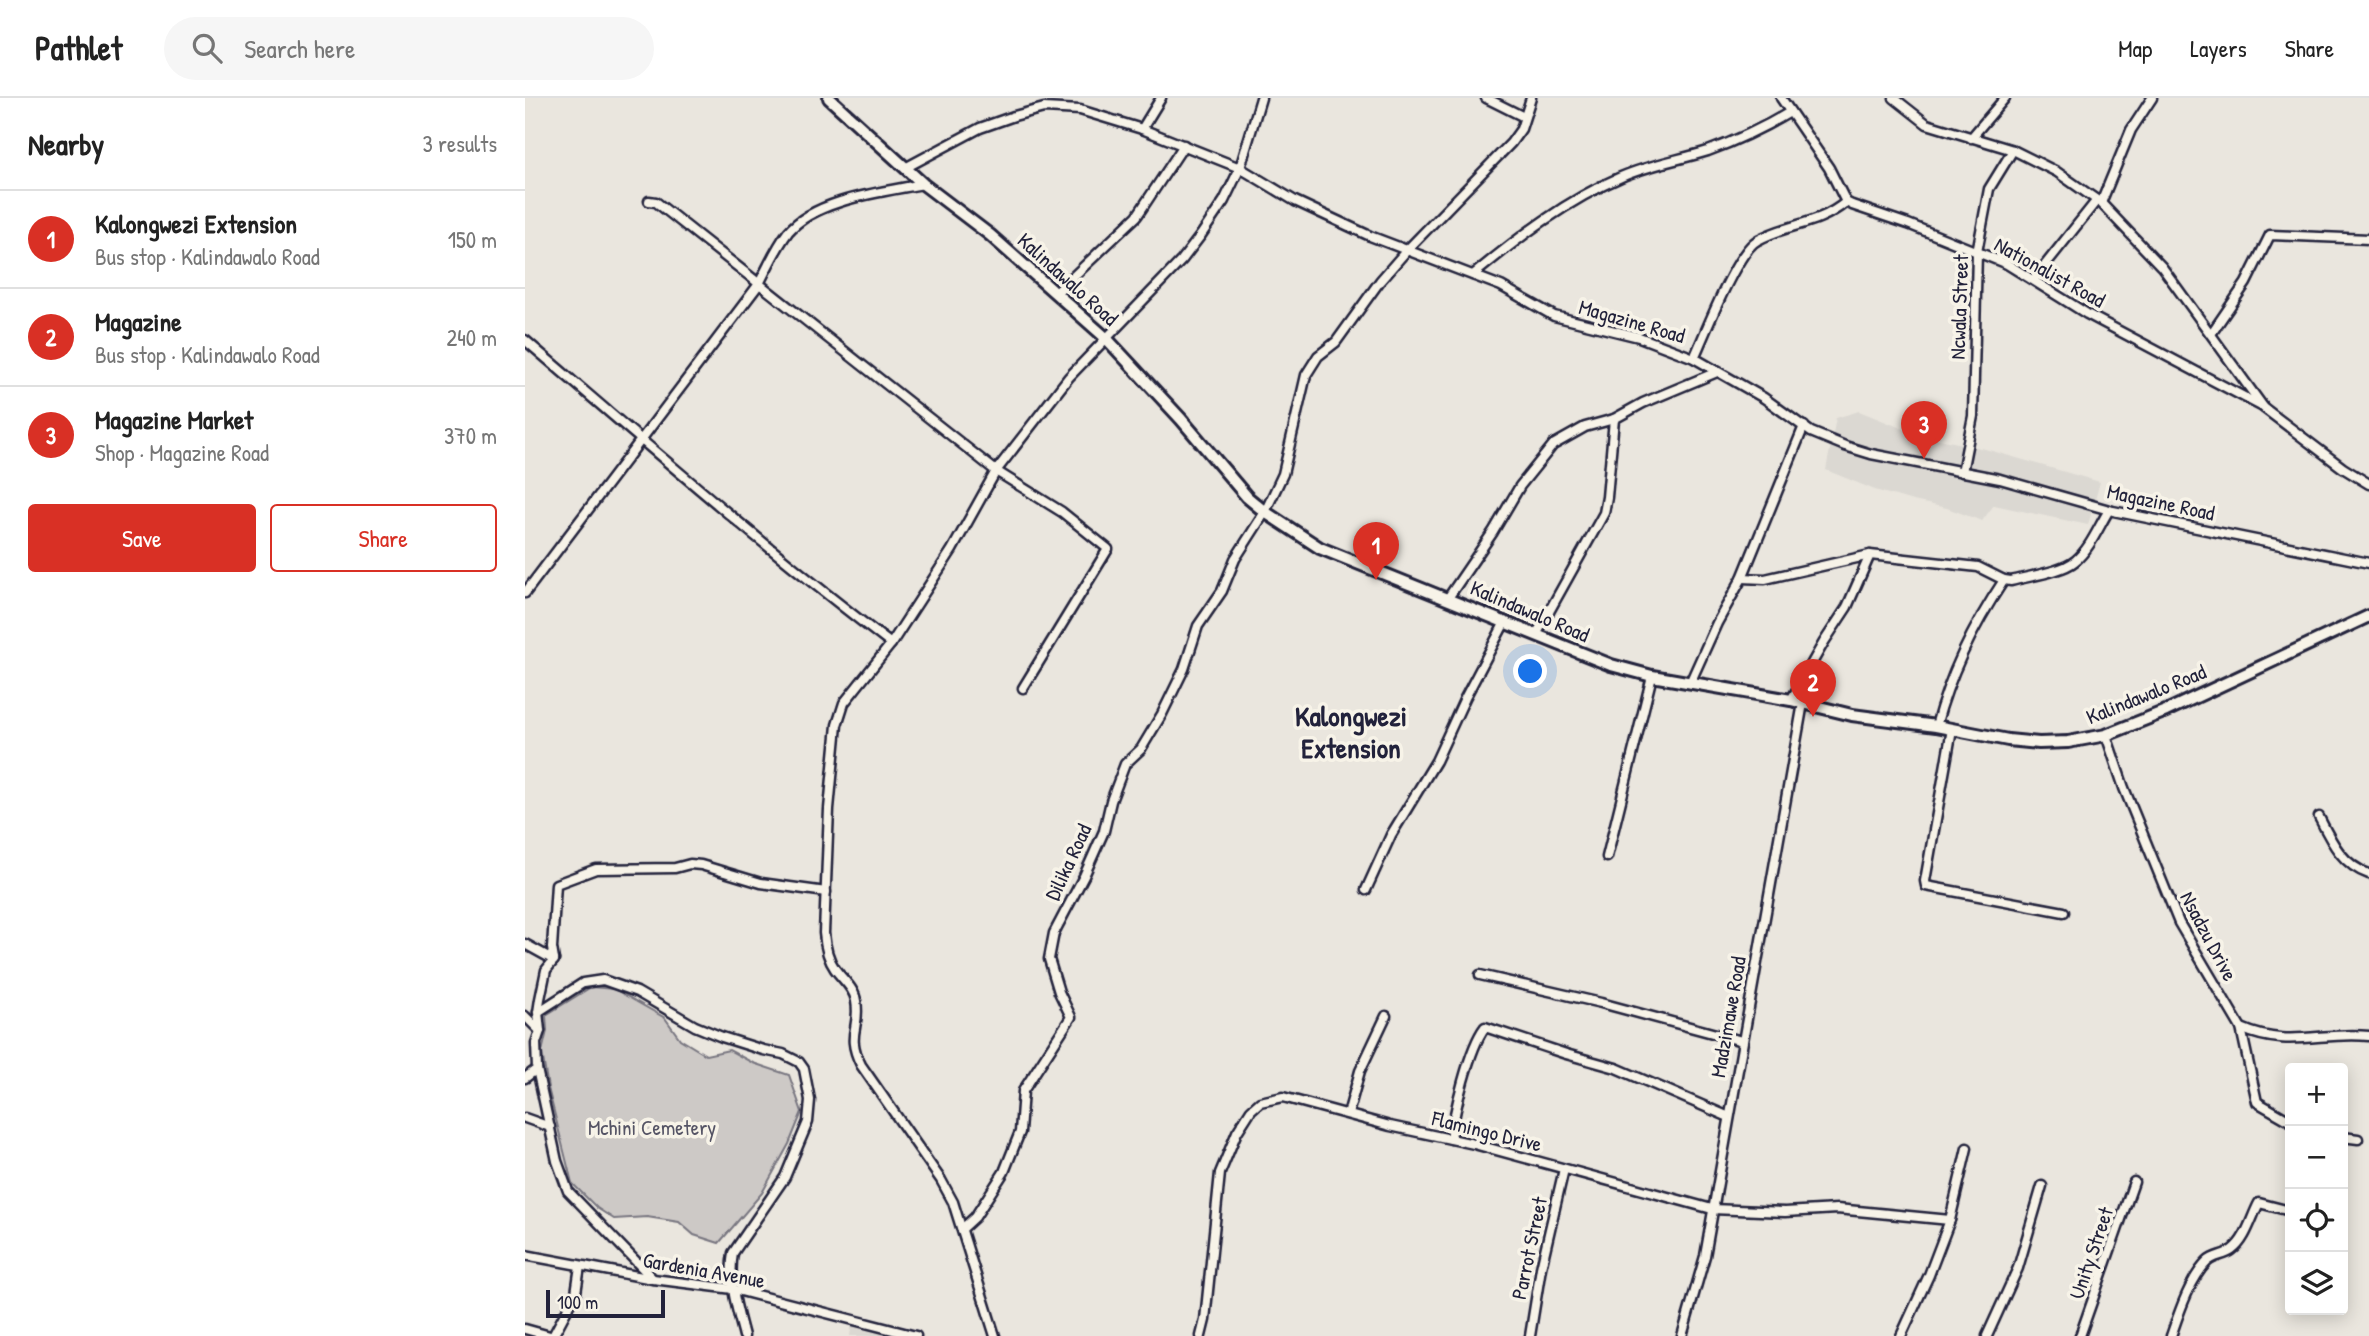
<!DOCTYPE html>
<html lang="en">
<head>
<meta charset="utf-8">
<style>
	body { margin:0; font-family:"Patrick Hand",sans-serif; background:#f6f6f6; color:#222 }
	.controls { position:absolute; right:21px; bottom:21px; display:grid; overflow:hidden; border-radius:7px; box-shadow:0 4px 18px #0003 }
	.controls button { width:63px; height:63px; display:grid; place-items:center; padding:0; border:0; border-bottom:2px solid #e0e0e0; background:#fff; color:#222; font:35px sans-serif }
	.scale { position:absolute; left:21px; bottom:18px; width:119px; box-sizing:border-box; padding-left:7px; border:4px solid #22223b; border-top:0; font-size:19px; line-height:24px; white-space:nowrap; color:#22223b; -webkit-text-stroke:5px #f7f3e8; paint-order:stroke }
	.you { position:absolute; left:1006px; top:574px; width:24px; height:24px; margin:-18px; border:5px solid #fff; border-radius:50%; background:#1a73e8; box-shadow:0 0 0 10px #1a73e833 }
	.badge { display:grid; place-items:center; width:46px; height:46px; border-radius:50%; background:#d93025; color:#fff; font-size:23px; font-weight:700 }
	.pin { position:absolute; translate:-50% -58px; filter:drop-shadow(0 2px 4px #0008) }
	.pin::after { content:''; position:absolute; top:37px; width:24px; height:21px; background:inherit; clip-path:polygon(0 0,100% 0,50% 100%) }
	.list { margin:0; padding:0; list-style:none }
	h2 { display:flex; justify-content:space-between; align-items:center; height:91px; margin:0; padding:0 28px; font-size:30px }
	h2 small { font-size:23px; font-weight:400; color:#767676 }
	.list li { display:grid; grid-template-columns:46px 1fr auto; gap:21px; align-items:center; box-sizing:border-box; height:98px; padding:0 28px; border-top:2px solid #e0e0e0 }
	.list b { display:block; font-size:26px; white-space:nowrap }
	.list p { margin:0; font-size:23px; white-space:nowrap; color:#767676 }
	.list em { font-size:23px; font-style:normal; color:#767676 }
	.actions { display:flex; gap:14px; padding:21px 28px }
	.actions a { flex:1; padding:16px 0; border:2px solid #d93025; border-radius:7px; text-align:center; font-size:24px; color:#d93025 }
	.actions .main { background:#d93025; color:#fff }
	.icon { flex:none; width:38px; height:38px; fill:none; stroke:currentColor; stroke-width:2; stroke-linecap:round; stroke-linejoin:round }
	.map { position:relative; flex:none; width:1844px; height:1238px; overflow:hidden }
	header { display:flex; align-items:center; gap:42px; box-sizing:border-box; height:98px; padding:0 35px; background:#fff; border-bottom:2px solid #e0e0e0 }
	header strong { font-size:33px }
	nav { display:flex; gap:38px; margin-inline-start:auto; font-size:24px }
	.search { width:490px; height:63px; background:#f6f6f6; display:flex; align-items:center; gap:18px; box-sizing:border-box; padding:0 24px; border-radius:38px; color:#767676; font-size:26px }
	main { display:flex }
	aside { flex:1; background:#fff }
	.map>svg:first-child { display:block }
	.built { fill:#dbd8d2 }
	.green { fill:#cdc9c6; stroke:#787680; stroke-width:2 }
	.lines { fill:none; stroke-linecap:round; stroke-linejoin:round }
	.minor-casing { stroke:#22223b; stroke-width:13 }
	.tertiary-casing { stroke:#22223b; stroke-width:16 }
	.minor { stroke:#f7f3e8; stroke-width:8 }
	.tertiary { stroke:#f7f3e8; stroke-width:10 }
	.labels { text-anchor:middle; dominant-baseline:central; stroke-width:7; stroke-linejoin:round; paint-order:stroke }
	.street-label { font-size:21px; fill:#22223b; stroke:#f7f3e8 }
	.park-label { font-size:21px; fill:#555465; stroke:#f7f3e8 }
	.district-label { font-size:28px; font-weight:bold; fill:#22223b; stroke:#f7f3e8 }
</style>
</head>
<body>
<header>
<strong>Pathlet</strong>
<div class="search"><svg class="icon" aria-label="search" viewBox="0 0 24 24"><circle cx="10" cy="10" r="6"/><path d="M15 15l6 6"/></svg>Search here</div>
<nav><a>Map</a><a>Layers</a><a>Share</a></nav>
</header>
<main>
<aside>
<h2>Nearby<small>3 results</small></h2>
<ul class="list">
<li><span class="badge">1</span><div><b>Kalongwezi Extension</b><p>Bus stop · Kalindawalo Road</p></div><em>150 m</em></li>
<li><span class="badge">2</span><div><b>Magazine</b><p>Bus stop · Kalindawalo Road</p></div><em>240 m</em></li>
<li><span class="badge">3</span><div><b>Magazine Market</b><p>Shop · Magazine Road</p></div><em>370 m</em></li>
</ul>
<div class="actions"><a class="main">Save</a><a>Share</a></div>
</aside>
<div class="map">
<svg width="1844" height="1238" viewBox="0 0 1844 1238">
	<rect width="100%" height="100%" fill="#eae6de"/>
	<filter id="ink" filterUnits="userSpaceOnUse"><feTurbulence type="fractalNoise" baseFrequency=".0143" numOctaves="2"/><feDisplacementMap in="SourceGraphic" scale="14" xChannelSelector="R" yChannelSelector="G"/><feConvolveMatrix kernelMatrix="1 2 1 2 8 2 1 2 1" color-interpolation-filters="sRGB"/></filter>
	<g filter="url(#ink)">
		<g class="built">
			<polygon points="1334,313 1391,336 1460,351 1575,384 1563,427 1469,407 1457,423 1422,410 1388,403 1350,392 1301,372 1311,320"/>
			<polygon points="327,1223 400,1238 325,1238"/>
		</g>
		<polygon class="green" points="66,889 89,891 140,920 155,941 181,957 204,952 228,965 264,977 277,1014 264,1046 237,1095 194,1145 169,1137 154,1124 122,1119 89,1121 72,1110 47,1085 23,990 17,954 22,933 21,917"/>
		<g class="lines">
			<defs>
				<g id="minor">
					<polyline points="961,0 999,19"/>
					<polyline points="1256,0 1304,70 1321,104 1327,107 1383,126 1482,166 1562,216 1738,309"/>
					<polyline points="1369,0 1402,26 1488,52 1532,74 1576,105 1637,169 1739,310 1818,370 1844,386"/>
					<polyline points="617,31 636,0"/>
					<polyline points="1446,40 1480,0"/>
					<polyline points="380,70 455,30 489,18 519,10 555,12 617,31 715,70 770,103 845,138 976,188 1029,218 1114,239 1169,260 1239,300 1286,334 1320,348 1346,356 1475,381 1588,413 1844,465"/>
					<polyline points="124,103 131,104 471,373 537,414 583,451 498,590"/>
					<polyline points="1576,105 1606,32 1627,0"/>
					<path d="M 948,177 C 993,140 1042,102 1096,79 C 1123,67 1154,62 1183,53 C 1213,42 1238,30 1265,14"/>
					<polyline points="1509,181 1572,102"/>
					<polyline points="531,195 612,118 659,47"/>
					<polyline points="1686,236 1721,185 1745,137 1844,141"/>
					<path d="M 0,242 C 120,345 240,450 366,546"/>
					<path d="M 1169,260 C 1180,236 1212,152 1233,142 C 1264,125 1292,128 1321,104"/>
					<polyline points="1437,374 1448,318 1452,154 1464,91 1488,52"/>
					<path d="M 1217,480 L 1240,481 L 1345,457 L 1453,469 L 1479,482 L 1486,483 C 1504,478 1537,474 1550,463 C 1565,451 1574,428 1584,412"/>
					<path d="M 0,495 L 234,186 C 243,168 251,150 263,134 C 291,101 358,94 398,86"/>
					<polyline points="923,500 968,434 995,388 1028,347 1060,329 1089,321 1118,305 1192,274"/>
					<polyline points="1011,537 1079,415 1082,399 1089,321"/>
					<polyline points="1165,585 1192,525 1217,480 1279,328"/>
					<polyline points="1266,602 1299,544 1322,509 1345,457"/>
					<path d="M 1411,628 C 1425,575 1449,527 1479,482"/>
					<polyline points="1427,631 1400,783 1401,788 1539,814"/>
					<polyline points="1581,637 1599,690 1654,825 1716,930 1732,1004 1765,1023"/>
					<path d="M 1794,719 C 1806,743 1817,767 1844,776"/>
					<polyline points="1082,759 1127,578"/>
					<polyline points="841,792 866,737 911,663 940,600 980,524"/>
					<polyline points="0,846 29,862"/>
					<polyline points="955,877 1076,905 1217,943"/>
					<path d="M 13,914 L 58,885 L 78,882 L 112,894 L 170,928 L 197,939 L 238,952 L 258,956 L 274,964 L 279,971 L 285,1002 L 283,1024 L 260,1079 L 208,1155 C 203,1183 212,1211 219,1238"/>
					<polyline points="0,918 15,933"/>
					<path d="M 1716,930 C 1763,951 1797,933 1844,938"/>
					<polyline points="0,980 12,971"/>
					<polyline points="823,1016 835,973 861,918"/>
					<polyline points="0,1020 25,1029"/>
					<polyline points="1818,1039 1833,1041"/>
					<path d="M 926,1041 C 929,1014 944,950 960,929 L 1041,956 L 1091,970 L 1204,1019"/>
					<polyline points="437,1131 450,1119 479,1074 495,1034 498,993 546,919 534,894 524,861 529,835 559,778 579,733 586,703 600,666 616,651 637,616 659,571 673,528 697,493 710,461 740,414 758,376 781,277 793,258 811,244 855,183 882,152 986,45 996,31 1006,0"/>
					<polyline points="0,1157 128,1181 208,1191 391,1238"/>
					<polyline points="128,1181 43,1093 32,1063 12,971 11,945 15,933 13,914 15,901 21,872 29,862 27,850 31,786 71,771 150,770 165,766 176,767 236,785 301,794"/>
					<polyline points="0,1231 25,1238"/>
					<polyline points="28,1238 51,1195 55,1168"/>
					<path d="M 470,1238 L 428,1104 L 416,1082 L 336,967 C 320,935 336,931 331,903 C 330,891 317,881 310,871 C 303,861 300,848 299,835 L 304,711 L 312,627 L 319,605 L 366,546 L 427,452 L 471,373 L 544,279 L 657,162 L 676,137 L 699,103 L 715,70 L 736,0"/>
					<polyline points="676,1238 680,1222 695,1075 712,1034 726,1012 735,1004 758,999 865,1028 949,1046 1187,1111 1260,1114 1312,1111 1425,1122"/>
					<polyline points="1005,1238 1016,1170 1039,1071"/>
					<polyline points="1157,1238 1180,1158 1278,605"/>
					<polyline points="1376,1238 1404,1177 1425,1122 1442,1050"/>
					<polyline points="1462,1238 1493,1170 1517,1088"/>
					<polyline points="1555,1238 1609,1084"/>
					<path d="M 1646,1238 C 1654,1215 1665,1181 1682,1164 C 1689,1157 1699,1158 1707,1152 C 1721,1142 1726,1120 1734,1105 L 1765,1113"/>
				</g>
				<polyline id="tertiary" points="304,0 398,86 465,137 581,240 656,321 722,399 740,414 795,450 1086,567 1127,578 1266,602 1327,617 1411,628 1483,642 1514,645 1543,644 1581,637 1641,613 1844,518"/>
			</defs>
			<use href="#minor" class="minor-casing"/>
			<use href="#tertiary" class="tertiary-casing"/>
			<use href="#minor" class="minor"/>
			<use href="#tertiary" class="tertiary"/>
		</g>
	</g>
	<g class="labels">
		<g class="street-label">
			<text transform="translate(1525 174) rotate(29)">Nationalist Road</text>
			<text transform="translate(543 181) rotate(42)">Kalindawalo Road</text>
			<text transform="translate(1434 209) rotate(-88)">Ncwala Street</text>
			<text transform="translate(1107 223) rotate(16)">Magazine Road</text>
			<text transform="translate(1636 404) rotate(12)">Magazine Road</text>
			<text transform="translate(1005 513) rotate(23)">Kalindawalo Road</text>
			<text transform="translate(1621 596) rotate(-22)">Kalindawalo Road</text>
			<text transform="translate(543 764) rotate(-65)">Dilika Road</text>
			<text transform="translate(1684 838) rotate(62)">Nsadzu Drive</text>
			<text transform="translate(1203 919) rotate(-80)">Madzimawe Road</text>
			<text transform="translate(962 1033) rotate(14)">Flamingo Drive</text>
			<text transform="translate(1004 1150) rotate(-78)">Parrot Street</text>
			<text transform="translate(1566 1155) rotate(-71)">Unity Street</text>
			<text transform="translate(179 1172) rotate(10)">Gardenia Avenue</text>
		</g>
		<g class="park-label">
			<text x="127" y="1029">Mchini Cemetery</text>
		</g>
		<g class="district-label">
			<text x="826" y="618">Kalongwezi<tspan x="826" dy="32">Extension</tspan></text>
		</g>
	</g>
</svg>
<div class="controls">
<button>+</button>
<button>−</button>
<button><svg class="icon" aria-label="locate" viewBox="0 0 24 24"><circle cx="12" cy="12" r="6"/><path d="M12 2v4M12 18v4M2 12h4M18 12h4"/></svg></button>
<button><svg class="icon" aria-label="layers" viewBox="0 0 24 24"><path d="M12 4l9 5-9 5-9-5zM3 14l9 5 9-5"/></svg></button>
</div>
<div class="scale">100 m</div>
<div class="you"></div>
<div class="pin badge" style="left:851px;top:482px">1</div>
<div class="pin badge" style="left:1288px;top:619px">2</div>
<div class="pin badge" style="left:1399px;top:361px">3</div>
</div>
</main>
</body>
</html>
